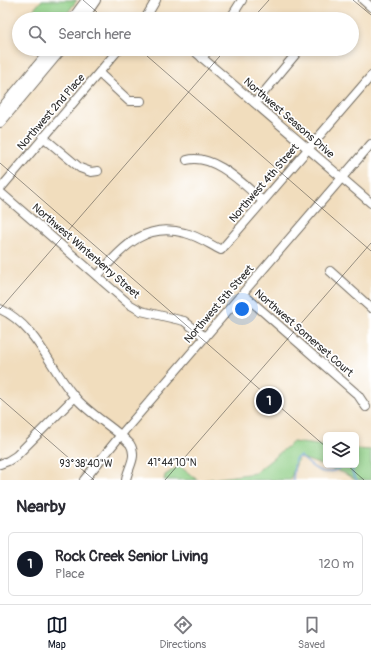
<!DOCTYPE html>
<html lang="en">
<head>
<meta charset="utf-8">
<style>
	body { margin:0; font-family:Pangolin,sans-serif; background:#f7f7f7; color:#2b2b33 }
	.controls { position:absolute; right:12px; bottom:12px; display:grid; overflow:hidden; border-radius:6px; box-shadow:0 2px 6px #0003 }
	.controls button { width:36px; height:36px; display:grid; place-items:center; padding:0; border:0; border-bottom:1px solid #e1e1e2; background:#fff; color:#2b2b33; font:20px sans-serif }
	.you { position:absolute; left:242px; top:309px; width:14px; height:14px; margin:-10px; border:3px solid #fff; border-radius:50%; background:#1a73e8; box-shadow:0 0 0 6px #1a73e833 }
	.badge { display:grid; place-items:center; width:26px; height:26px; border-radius:50%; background:#111827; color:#fff; font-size:13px; font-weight:700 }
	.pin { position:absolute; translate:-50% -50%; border:2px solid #fff; box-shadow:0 1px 4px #0006 }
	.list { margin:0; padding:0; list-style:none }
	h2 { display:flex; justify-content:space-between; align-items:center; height:52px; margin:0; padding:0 16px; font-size:17px }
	h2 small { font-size:13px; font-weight:400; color:#7c7c81 }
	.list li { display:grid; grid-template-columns:26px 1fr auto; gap:12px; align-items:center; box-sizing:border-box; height:64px; margin:0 8px 8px; padding:0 8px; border:1px solid #e1e1e2; border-radius:6px }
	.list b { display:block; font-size:15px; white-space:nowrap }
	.list p { margin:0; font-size:13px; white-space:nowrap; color:#7c7c81 }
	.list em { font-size:13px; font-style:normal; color:#7c7c81 }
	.icon { flex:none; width:22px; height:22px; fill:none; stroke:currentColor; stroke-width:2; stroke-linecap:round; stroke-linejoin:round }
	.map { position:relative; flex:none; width:371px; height:480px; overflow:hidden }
	.search { position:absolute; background:#fff; box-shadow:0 2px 6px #0003; left:12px; right:12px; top:12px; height:44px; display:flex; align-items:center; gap:10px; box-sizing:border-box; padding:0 14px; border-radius:22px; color:#7c7c81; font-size:15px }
	.sheet { height:124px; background:#fff }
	nav { display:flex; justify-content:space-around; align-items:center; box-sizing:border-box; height:56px; border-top:1px solid #e1e1e2; background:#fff; font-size:11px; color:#7c7c81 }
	nav a { display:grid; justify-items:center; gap:2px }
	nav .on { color:#111827 }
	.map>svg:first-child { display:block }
	.green { fill:#8ece85; stroke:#5c7c58 }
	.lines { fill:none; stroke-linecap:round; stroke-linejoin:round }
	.stream { stroke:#6b9dd6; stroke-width:1.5 }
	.minor-casing { stroke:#70695e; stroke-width:10 }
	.major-casing { stroke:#70695e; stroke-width:12 }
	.minor { stroke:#fff; stroke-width:8 }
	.major { stroke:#fff; stroke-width:10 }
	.ticks { fill:none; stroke:#2b2b2b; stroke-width:1; stroke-opacity:0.45 }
	.labels { text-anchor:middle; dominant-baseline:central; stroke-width:3.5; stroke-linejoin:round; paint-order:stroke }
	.street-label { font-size:11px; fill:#2b2b2b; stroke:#fff }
	.ticks-label { font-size:10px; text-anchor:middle; fill:#2b2b2b; stroke:#fff; stroke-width:3.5; stroke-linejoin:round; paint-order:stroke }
</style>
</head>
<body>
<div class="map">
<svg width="371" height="480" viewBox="0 0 371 480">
	<rect width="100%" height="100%" fill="#fff"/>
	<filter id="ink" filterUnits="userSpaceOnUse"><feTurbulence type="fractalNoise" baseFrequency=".025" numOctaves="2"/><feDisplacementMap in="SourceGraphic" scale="8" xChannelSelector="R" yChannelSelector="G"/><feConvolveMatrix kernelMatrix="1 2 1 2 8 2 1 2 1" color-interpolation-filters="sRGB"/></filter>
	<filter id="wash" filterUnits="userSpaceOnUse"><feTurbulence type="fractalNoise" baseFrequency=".012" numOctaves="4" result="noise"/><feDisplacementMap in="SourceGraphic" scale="16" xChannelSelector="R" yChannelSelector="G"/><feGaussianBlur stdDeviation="0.9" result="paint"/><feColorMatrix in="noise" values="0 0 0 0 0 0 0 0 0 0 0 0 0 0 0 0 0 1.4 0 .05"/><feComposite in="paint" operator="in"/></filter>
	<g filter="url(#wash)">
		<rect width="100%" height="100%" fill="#f1ddbd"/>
		<g class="green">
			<polygon points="42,0 77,0 63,19 25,19"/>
			<polygon points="293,442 326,446 326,465 356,465 356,449 371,450 371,480 355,480 344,473 299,457 290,480 205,480 255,473"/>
			<polygon points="179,466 198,480 164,480 165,475"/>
		</g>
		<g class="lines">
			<g class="stream">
				<polyline points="349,465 353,468 352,473 357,480"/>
				<path d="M 293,480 L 295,459 L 300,456 C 309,463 318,476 333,471 C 337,470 340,467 344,465"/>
			</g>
		</g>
	</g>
	<g filter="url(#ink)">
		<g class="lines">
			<defs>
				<g id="minor">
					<polyline points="363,0 371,7"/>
					<polyline points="148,15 155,19"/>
					<polyline points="145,19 156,0"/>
					<polyline points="230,19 242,0"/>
					<polyline points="192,49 371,203"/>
					<polyline points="202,58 209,49"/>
					<polyline points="99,73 129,101 141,101"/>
					<polyline points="255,103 300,49"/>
					<polyline points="43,137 80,168 91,172 98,171"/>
					<path d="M 187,160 C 214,153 244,185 263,201"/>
					<polyline points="0,189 119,49"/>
					<polyline points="0,192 129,304 141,311 184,321 205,337"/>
					<polyline points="330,271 371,308"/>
					<path d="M 97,276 C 122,249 144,221 185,233 C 198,236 209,244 221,250 L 371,76"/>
					<polyline points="243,294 358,395 366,407"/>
					<path d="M 0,309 C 36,325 50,368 74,396 C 90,415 114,427 130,444 C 138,457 128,467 126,480"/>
					<polyline points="0,464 8,461 16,456 75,397"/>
					<polyline points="84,480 125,430 371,144"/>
				</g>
				<g id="major">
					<polyline points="73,19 87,0"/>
					<polyline points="82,19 95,0"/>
					<polyline points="0,111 52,49"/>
					<polyline points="0,122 61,49"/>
				</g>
			</defs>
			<use href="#minor" class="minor-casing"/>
			<use href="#major" class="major-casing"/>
			<use href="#minor" class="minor"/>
			<use href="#major" class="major"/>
		</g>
	</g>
	<path class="ticks" d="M 83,0 L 105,19M 353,0 L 371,15M 252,19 L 269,0M 139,49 L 371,251M 0,163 L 326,447M 0,309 L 226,49M 0,398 L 94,480M 347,465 L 364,480M 165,480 L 371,243"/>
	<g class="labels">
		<g class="street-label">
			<text transform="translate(51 112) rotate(-49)">Northwest 2nd Place</text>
			<text transform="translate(289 118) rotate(41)">Northwest Seasons Drive</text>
			<text transform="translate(264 183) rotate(-49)">Northwest 4th Street</text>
			<text transform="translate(86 251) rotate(41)">Northwest Winterberry Street</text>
			<text transform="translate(219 304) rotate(-49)">Northwest 5th Street</text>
			<text transform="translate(304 333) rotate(41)">Northwest Somerset Court</text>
		</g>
	</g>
	<g class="ticks-label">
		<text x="172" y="466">41°44'10"N</text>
		<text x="86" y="467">93°38'40"W</text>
	</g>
</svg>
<div class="controls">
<button><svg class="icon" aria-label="layers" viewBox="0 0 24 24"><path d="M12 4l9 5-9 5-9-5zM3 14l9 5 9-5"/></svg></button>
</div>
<div class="you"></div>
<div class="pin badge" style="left:269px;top:401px">1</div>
<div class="search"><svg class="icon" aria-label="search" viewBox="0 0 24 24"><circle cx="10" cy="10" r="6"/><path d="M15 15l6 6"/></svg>Search here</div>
</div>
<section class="sheet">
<h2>Nearby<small></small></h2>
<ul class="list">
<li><span class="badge">1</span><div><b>Rock Creek Senior Living</b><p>Place</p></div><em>120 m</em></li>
</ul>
</section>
<nav>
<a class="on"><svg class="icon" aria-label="map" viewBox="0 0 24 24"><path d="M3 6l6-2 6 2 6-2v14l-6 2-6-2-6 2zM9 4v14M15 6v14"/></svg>Map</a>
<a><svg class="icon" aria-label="directions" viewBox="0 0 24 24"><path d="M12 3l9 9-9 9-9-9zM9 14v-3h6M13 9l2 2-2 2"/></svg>Directions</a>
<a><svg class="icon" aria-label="saved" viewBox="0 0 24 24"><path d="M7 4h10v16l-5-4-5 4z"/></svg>Saved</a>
</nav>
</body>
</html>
